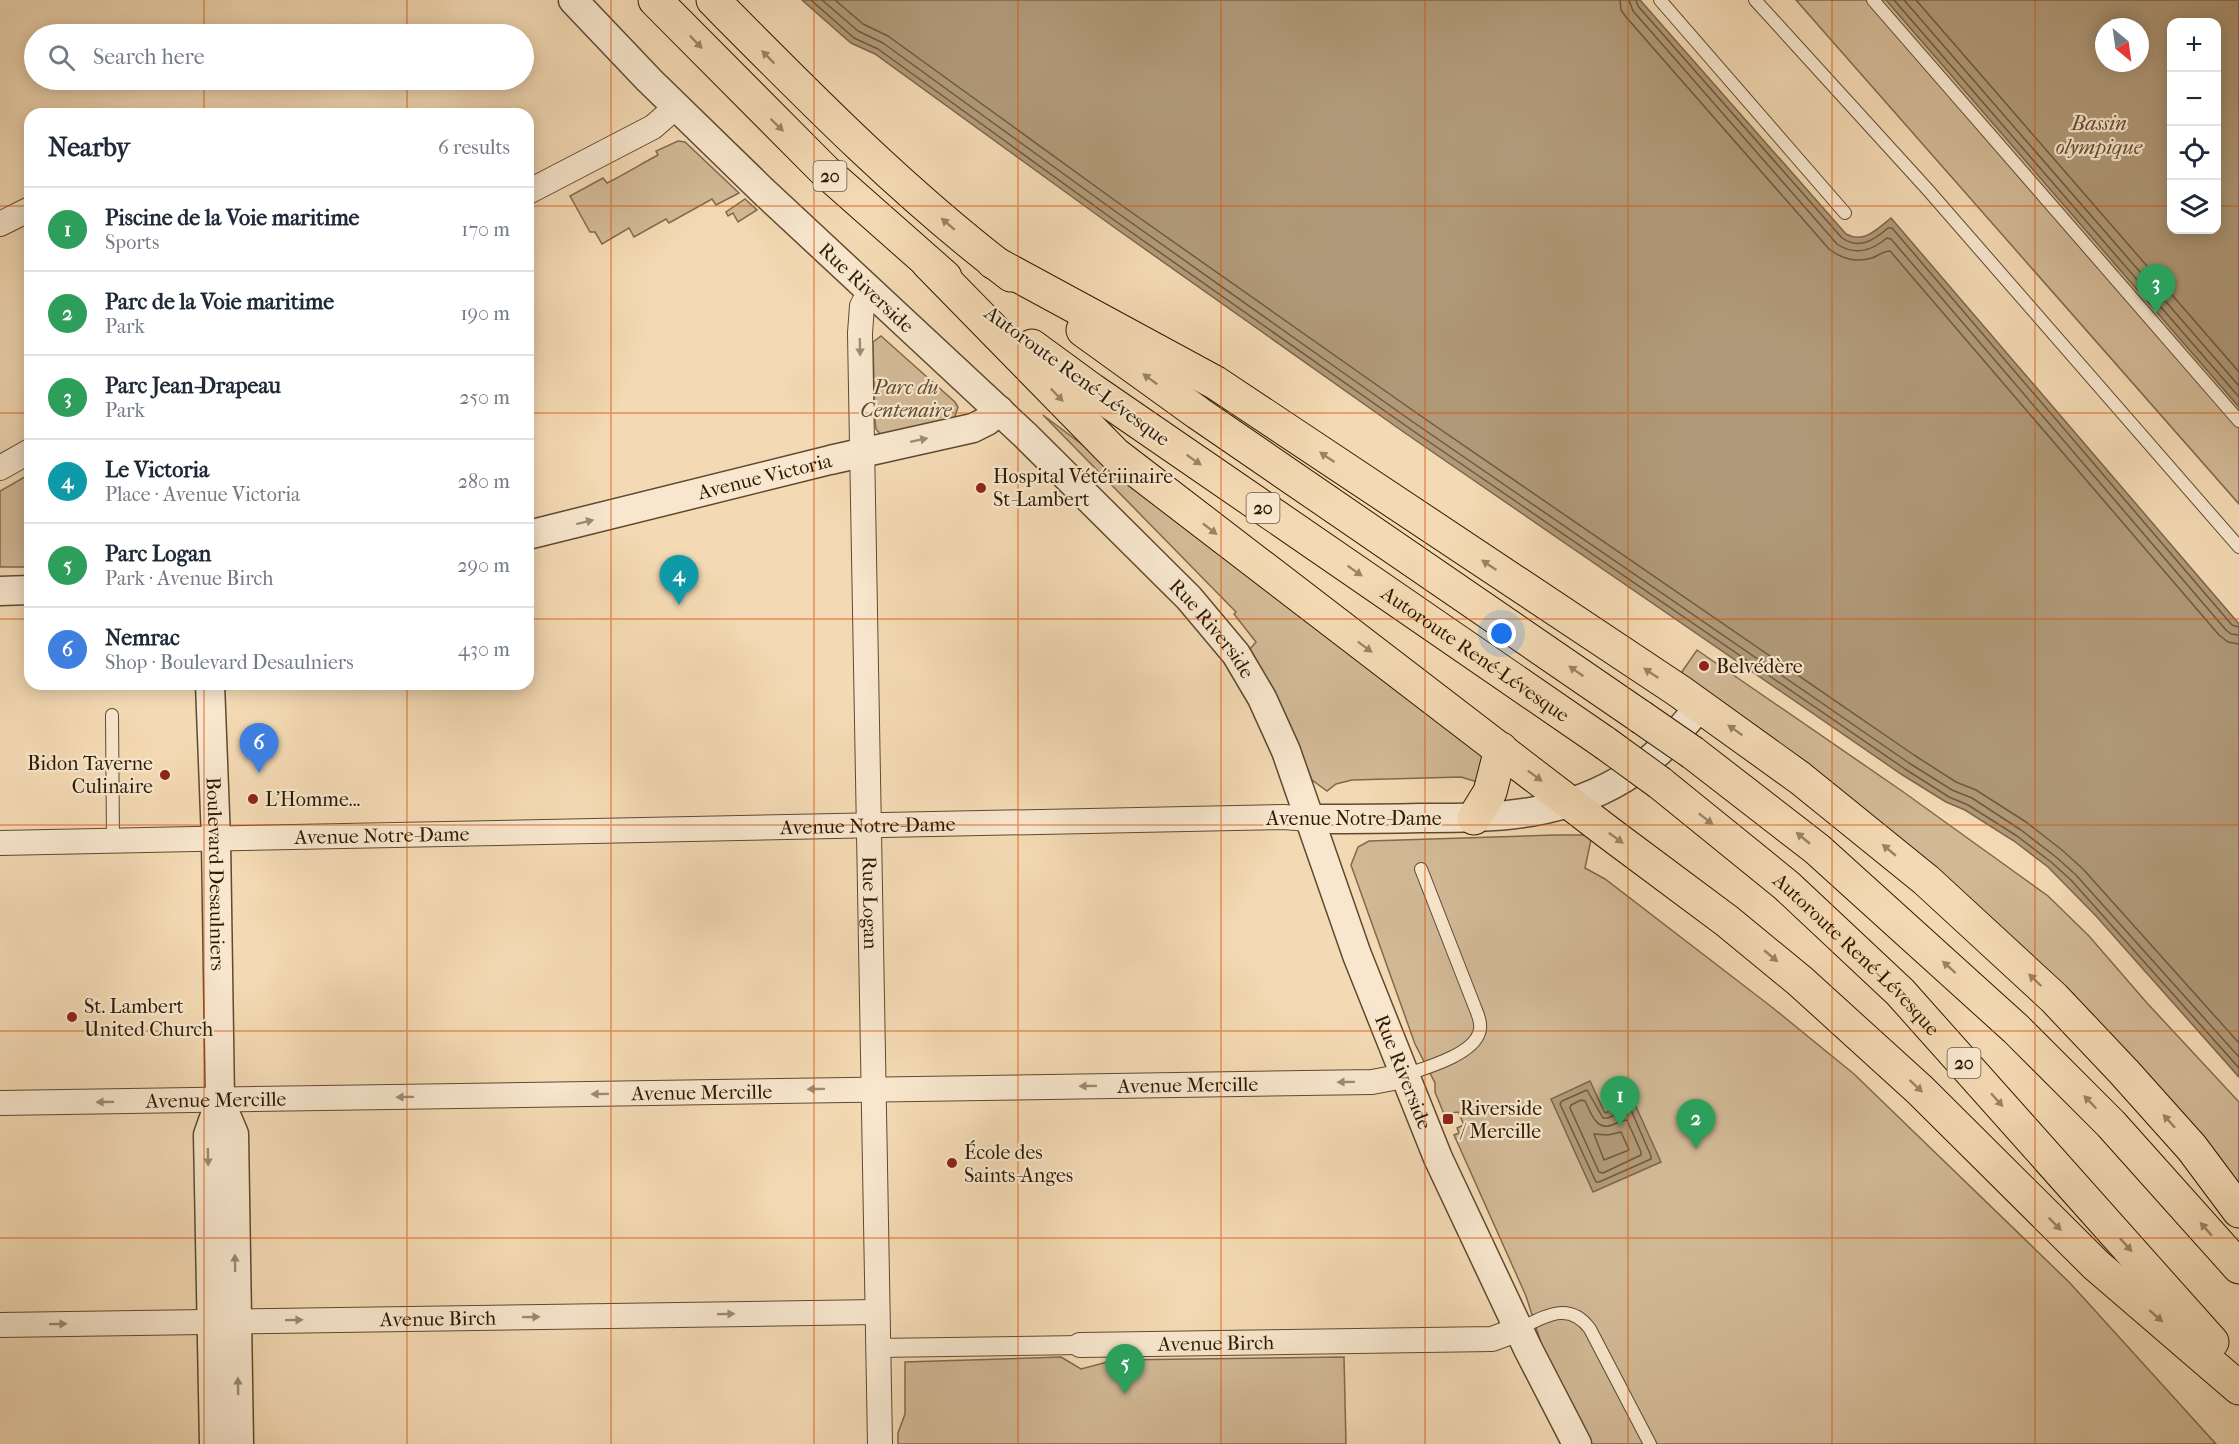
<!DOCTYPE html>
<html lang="en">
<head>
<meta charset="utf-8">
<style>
	body { margin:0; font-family:"IM FELL French Canon",serif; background:#f6f6f7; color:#1f2937 }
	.controls { position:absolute; right:18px; top:18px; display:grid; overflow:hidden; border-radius:12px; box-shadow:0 3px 15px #0003 }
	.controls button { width:54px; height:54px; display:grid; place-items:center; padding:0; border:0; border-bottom:2px solid #e0e1e3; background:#fff; color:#1f2937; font:30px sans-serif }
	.compass { position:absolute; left:2095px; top:18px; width:54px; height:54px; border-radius:50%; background:#fff; box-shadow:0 3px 15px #0003; rotate:151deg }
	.you { position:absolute; left:1502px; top:634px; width:21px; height:21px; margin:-15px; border:4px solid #fff; border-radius:50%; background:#1a73e8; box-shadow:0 0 0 9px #1a73e833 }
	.badge { display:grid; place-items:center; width:39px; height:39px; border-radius:50%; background:#d93025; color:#fff; font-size:20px; font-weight:700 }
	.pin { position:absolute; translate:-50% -50px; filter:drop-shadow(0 2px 3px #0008) }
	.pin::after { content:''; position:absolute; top:32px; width:21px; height:18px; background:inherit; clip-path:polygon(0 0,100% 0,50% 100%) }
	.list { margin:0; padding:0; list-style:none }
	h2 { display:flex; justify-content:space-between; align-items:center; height:78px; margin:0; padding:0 24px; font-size:26px }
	h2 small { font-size:20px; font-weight:400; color:#747a83 }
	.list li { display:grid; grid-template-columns:39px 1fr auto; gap:18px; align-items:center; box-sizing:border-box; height:84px; padding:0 24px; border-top:2px solid #e0e1e3 }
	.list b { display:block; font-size:22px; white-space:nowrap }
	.list p { margin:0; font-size:20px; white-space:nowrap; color:#747a83 }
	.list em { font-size:20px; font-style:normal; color:#747a83 }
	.icon { flex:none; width:33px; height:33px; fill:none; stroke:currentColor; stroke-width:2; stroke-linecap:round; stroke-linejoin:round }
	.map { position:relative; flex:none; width:2239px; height:1444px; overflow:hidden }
	.search { position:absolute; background:#fff; box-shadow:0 3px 15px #0003; left:24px; top:24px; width:510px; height:66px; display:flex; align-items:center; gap:15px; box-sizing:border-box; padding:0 21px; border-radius:33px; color:#747a83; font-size:22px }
	.panel { position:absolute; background:#fff; box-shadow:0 3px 15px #0003; left:24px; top:108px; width:510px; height:582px; border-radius:18px }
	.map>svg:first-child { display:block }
	.green { fill:#d2b996; stroke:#7f6a4c; stroke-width:1.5; fill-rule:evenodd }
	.water { fill:#b09978; stroke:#7b6649; stroke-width:1.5; fill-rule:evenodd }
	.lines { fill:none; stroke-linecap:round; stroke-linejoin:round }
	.shore { stroke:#6e5a3e; stroke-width:1.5 }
	.service-casing { stroke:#5e4a2f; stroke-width:14 }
	.pedestrian-casing { stroke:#5e4a2f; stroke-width:20 }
	.minor-casing { stroke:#5e4a2f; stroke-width:26 }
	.tertiary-casing { stroke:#5e4a2f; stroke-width:31 }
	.motorway-casing { stroke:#2c1a03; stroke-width:35 }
	.service { stroke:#f8e7ce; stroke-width:12 }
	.pedestrian { stroke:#f8e7ce; stroke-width:18 }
	.minor { stroke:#f8e7ce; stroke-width:24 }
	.tertiary { stroke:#f8e7ce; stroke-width:28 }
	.motorway { stroke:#f4dab4; stroke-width:33 }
	.motorway-bridge-casing { stroke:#2c1a03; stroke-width:35; stroke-linecap:butt }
	.motorway-bridge { stroke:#f4dab4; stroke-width:33 }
	.oneway { fill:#9a8464 }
	.oneway2 { fill:#9c8b73 }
	.grid { fill:none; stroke:#d5530b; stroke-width:1.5; stroke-opacity:0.55 }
	.poi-dot { fill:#8f2418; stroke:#f8e7ce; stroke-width:2 }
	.labels { text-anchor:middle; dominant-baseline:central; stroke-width:4.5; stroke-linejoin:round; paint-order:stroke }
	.shield { fill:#f8e7ce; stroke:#695840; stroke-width:1.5 }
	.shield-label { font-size:18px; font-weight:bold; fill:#2c1a03 }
	.street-label { font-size:20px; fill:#2c1a03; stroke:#f8e7ce }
	.park-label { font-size:20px; font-style:italic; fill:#5e4a2f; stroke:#f8e7ce }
	.poi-label { font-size:20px; fill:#2c1a03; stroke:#f8e7ce; text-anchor:start }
	.water-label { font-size:21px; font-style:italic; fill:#614d32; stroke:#f8e7ce }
</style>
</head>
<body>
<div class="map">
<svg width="2239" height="1444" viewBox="0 0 2239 1444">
	<rect width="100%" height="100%" fill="#f4dab4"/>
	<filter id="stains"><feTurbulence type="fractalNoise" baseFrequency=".00333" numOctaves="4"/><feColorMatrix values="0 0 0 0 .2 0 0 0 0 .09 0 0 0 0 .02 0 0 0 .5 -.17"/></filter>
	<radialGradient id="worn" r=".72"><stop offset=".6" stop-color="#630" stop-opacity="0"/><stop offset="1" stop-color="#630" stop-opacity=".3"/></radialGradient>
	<g class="green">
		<path d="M 1796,0 L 2239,0 L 2239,504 ZM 2172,22 L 2216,22 L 2216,230 L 2172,230 ZM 2104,27 L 2140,27 L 2140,63 L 2104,63 Z"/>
		<path d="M 678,141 L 685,142 L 739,193 L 716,205 L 712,199 L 669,223 L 666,219 L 634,237 L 629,228 L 602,244 L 595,232 L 590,232 L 570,196 L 603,178 L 607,183 C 625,174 641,164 658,155 L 656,151 Z"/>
		<polygon points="745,199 757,210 738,222 733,213 728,216 726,212"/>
		<polygon points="881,336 955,402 958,407 954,419 881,435 876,429 875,421 873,342"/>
		<polygon points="1043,415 1466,734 1483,758 1481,783 1461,777 1352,780 1336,784 1327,791 1312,780 1278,699 1250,649 1256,642 1234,614 1236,612"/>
		<polygon points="30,474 30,567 0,567 0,491"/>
		<polygon points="1697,650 1902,791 2048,896 2089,936 2147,1003 2239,1102 2239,1190 2193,1135 1677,679"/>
		<polygon points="1554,835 1592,835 1585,868 1605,879 1773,1008 1854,1074 2070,1283 2216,1444 1591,1444 1542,1346 1526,1296 1454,1135 1459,1133 1457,1128 1464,1125 1458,1112 1444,1114 1435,1092 1435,1083 1415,1044 1351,865 1358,847 1369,841"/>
		<polygon points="1061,1357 1081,1369 1115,1360 1344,1357 1346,1444 898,1444 898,1433 905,1414 905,1362"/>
	</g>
	<g class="water">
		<path d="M 802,0 L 1640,0 L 1846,234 C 1864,244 1877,229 1891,218 L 2239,624 L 2239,1077 L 2096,916 L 2048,867 L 2014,841 L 1965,810 L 1946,802 L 1901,774 L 1405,433 L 1111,225 L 875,54 L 851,43 Z"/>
		<path d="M 1886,0 L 2239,0 L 2239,407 ZM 2172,22 L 2216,22 L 2216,230 L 2172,230 ZM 2104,27 L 2140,27 L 2140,63 L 2104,63 Z"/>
		<polygon points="1590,1081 1605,1113 1633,1100 1661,1162 1593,1192 1551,1099"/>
	</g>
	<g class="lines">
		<g class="shore">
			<polyline points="811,0 854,38 878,49 1114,220 1409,428 1905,769 1949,797 1968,805 2017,836 2051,862 2071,880 2239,1068"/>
			<polyline points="822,0 858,31 883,43 1119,214 1413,422 1909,763 1952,790 1972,798 2021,830 2056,857 2076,875 2239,1057"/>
			<polyline points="835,0 863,24 888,36 1124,207 1418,414 1914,755 1956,782 1976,790 2026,822 2062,850 2083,869 2239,1043"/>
			<path d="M 1620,0 L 1621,10 L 1626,17 L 1829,249 C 1842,259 1856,263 1872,258 C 1878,256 1883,251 1890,251 L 2219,635 L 2228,642 L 2239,644"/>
			<path d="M 1629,0 L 1633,11 L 1837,244 C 1855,256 1871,251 1887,238 L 1891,239 L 2226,630 L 2231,634 L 2239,635"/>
			<path d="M 1636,0 L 1638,6 L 1842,238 C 1860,250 1874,240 1888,228 L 1892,228 L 2232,625 L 2239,627"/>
			<polyline points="1894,0 2239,397"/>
			<polyline points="1904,0 2239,386"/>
			<polyline points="1916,0 2239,372"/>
			<polygon points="1587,1090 1603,1118 1608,1118 1628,1109 1631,1110 1651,1156 1651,1159 1599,1182 1596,1182 1560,1104 1562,1101"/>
			<path d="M 1581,1100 L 1585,1101 C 1591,1113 1596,1131 1612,1125 C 1618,1123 1621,1120 1627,1120 L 1641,1152 L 1641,1155 L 1603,1173 L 1599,1172 L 1570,1108 L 1571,1105 Z"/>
			<polygon points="1621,1132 1629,1150 1604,1160 1594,1134 1608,1135"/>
		</g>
		<defs>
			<g id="service">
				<polyline points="1660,0 1845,213"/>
				<polyline points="1755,0 1928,190 2239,547"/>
				<polyline points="1873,0 2239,421"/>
				<polyline points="112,715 113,841"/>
				<path d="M 1405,1075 C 1425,1068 1472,1055 1479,1033 C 1482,1026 1479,1017 1476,1010 L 1421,869"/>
				<path d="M 1519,1329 C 1544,1317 1569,1300 1590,1329 L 1650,1444"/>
			</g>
			<polyline id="pedestrian" points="877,1348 1080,1345"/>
			<g id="minor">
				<polyline points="528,192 653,127 676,107"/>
				<polyline points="0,224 30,209"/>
				<path id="s1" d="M 870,291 L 862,306 L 860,333 L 880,1444"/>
				<polyline points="0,468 30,451"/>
				<path id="s2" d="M 0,843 L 1283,817 L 1310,819"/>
				<path id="s3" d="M 0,1103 L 1372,1082 L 1404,1076"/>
				<path id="s4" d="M 0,1325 L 876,1312"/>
				<path id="s5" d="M 1080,1345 L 1492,1339 L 1519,1329"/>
			</g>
			<g id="tertiary">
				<path id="s6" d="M 573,0 L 649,80 L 763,191 L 1025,435 L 1189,598 L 1236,654 L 1262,698 L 1286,751 L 1357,955 L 1438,1158 L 1528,1349 L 1577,1444"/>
				<path id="s7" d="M 528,535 L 830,460 L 973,428 L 987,421 L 999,410"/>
				<polyline points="0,591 30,590"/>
				<path id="s8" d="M 210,684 L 216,840 L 220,1101 L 208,1135 L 214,1444"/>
				<path d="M 1310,819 C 1346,819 1383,819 1420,818 C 1498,818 1568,817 1635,771 C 1661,753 1680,730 1700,706"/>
				<polyline points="220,1101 234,1134 239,1444"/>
			</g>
			<g id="motorway">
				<polyline points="655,0 825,171 945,277"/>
				<path d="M 713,0 C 808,96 903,193 1011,275"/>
				<polyline points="993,262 1216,383 1679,691 1800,778 1926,880 2054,998 2124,1072 2192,1148 2239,1211"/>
				<polyline points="928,263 1115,454 1609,833 1727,921 1800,981 1920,1090 2096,1265 2239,1388"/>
				<polyline points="1083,330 1198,413 1641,717"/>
				<path id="s9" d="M 1032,346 L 1092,390 L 1605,743"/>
				<polyline points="1693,753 1817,849 2016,1029 2111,1124 2239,1267"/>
				<path id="s10" d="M 1660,783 L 1787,886 L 1900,992 L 2212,1342"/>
				<polyline points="1474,818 1490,792 1501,749"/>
			</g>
		</defs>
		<use href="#service" class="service-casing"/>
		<use href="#pedestrian" class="pedestrian-casing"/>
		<use href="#minor" class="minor-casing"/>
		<use href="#tertiary" class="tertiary-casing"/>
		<use href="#motorway" class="motorway-casing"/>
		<use href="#service" class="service"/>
		<use href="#pedestrian" class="pedestrian"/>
		<use href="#minor" class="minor"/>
		<use href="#tertiary" class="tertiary"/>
		<use href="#motorway" class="motorway"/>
		<defs>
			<g id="motorway-bridge">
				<polyline points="1641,717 1693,753"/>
				<polyline points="1605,743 1660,783"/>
			</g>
		</defs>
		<use href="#motorway-bridge" class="motorway-bridge-casing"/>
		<use href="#motorway-bridge" class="motorway-bridge"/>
	</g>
	<defs><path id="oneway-solid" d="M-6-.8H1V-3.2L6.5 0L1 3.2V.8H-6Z" transform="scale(1.5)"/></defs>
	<g class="oneway">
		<use href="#oneway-solid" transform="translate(696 42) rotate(46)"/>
		<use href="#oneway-solid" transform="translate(768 57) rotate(-135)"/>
		<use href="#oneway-solid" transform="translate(777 125) rotate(44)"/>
		<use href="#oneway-solid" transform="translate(948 224) rotate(-139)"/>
		<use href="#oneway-solid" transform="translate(1150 379) rotate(-144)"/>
		<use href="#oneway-solid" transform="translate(1057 395) rotate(46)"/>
		<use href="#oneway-solid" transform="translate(1327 457) rotate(-146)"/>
		<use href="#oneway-solid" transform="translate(1194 460) rotate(35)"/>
		<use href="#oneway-solid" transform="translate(1210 529) rotate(38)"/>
		<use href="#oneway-solid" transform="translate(1489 565) rotate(-146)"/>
		<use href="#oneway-solid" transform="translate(1355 571) rotate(35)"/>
		<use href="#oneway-solid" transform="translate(1365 647) rotate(37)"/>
		<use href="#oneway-solid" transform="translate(1576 671) rotate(-145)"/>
		<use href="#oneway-solid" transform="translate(1651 673) rotate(-146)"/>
		<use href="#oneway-solid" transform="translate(1735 730) rotate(-145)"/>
		<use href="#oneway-solid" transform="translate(1535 776) rotate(37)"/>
		<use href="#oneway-solid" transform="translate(1706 819) rotate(38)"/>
		<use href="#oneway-solid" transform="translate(1616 838) rotate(36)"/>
		<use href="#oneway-solid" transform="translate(1803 838) rotate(-140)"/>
		<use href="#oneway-solid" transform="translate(1889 850) rotate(-140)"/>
		<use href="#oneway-solid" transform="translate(1771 956) rotate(40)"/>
		<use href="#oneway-solid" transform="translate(1949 967) rotate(-138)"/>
		<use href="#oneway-solid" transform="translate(2035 980) rotate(-136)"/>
		<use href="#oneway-solid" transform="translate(1916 1086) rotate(43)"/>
		<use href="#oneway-solid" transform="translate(1997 1100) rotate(48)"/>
		<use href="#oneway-solid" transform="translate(2090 1102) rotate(-134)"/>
		<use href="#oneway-solid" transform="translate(2169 1121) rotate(-132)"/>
		<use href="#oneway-solid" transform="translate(2055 1224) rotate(45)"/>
		<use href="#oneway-solid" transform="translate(2206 1229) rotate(-131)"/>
		<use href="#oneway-solid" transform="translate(2126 1245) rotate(48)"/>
		<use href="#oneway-solid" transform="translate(2156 1316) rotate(41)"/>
	</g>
	<g class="oneway2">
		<use href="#oneway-solid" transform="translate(860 347) rotate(89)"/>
		<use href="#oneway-solid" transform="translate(919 440) rotate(-12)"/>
		<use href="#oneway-solid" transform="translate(585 522) rotate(-14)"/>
		<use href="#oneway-solid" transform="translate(1346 1082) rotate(179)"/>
		<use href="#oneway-solid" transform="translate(1088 1086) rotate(179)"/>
		<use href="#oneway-solid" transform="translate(816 1089) rotate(179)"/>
		<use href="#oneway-solid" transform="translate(600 1094) rotate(179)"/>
		<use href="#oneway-solid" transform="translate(405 1097) rotate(179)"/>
		<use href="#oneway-solid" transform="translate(105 1102) rotate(179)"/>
		<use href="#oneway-solid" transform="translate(208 1157) rotate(89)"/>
		<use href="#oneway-solid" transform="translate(235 1263) rotate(-91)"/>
		<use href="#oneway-solid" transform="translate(726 1314) rotate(-1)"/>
		<use href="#oneway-solid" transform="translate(531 1317) rotate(-1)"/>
		<use href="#oneway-solid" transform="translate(294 1320) rotate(-1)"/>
		<use href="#oneway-solid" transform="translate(58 1324) rotate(-1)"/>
		<use href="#oneway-solid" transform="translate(238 1386) rotate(-91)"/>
	</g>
	<path class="grid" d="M 204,0 L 204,34M 407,0 L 407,34M 611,0 L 611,1444M 814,0 L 814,1444M 1018,0 L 1018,1444M 1221,0 L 1221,1444M 1425,0 L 1425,1444M 1628,0 L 1628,1444M 1832,0 L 1832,1444M 2035,0 L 2035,1444M 204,80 L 204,114M 407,80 L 407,114M 0,206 L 30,206M 528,206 L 2172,206M 2216,206 L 2239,206M 0,413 L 30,413M 528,413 L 2239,413M 0,619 L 30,619M 528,619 L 2239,619M 204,684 L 204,1444M 407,684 L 407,1444M 0,825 L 2239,825M 0,1031 L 2239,1031M 0,1238 L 2239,1238"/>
	<g class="poi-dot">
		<circle cx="981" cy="488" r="6"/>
		<circle cx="1704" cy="666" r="6"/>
		<circle cx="165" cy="775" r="6"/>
		<circle cx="253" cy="799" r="6"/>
		<circle cx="72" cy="1017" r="6"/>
		<rect x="1442" y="1113" width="12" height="12" rx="3"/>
		<circle cx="952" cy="1163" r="6"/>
	</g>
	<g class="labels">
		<g class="shield">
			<rect x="813.5" y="161" width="33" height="30" rx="4.5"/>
			<rect x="1246.5" y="493" width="33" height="30" rx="4.5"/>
			<rect x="1947.5" y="1048" width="33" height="30" rx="4.5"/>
		</g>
		<g class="shield-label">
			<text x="830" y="176">20</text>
			<text x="1263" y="508">20</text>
			<text x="1964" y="1063">20</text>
		</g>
		<g class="street-label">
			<text stroke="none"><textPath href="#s6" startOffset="411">Rue Riverside</textPath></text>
			<text transform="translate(1077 376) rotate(36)">Autoroute René-Lévesque</text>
			<text stroke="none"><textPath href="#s7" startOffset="244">Avenue Victoria</textPath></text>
			<text stroke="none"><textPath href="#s6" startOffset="897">Rue Riverside</textPath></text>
			<text stroke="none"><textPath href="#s9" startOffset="540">Autoroute René-Lévesque</textPath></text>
			<text x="1354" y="818">Avenue Notre-Dame</text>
			<text stroke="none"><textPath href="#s2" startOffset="868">Avenue Notre-Dame</textPath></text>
			<text stroke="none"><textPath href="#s2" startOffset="382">Avenue Notre-Dame</textPath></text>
			<text stroke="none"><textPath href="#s8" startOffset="190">Boulevard Desaulniers</textPath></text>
			<text stroke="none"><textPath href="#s1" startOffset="614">Rue Logan</textPath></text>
			<text stroke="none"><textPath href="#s10" startOffset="261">Autoroute René-Lévesque</textPath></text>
			<text stroke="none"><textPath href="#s6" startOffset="1383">Rue Riverside</textPath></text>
			<text stroke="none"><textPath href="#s3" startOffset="1188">Avenue Mercille</textPath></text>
			<text stroke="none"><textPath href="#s3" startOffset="702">Avenue Mercille</textPath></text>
			<text stroke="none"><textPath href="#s3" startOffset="216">Avenue Mercille</textPath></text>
			<text stroke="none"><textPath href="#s4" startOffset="438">Avenue Birch</textPath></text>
			<text stroke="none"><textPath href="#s5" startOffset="136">Avenue Birch</textPath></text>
		</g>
		<g class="park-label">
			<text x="906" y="387">Parc du<tspan x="906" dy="23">Centenaire</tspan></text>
		</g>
		<g class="poi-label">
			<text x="993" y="476">Hospital Vétériinaire<tspan x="993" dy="23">St-Lambert</tspan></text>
			<text x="1716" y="666">Belvédère</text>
			<text x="153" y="763" text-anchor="end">Bidon Taverne<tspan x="153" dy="23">Culinaire</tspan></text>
			<text x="265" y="799">L'Homme...</text>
			<text x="84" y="1006">St. Lambert<tspan x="84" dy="23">United Church</tspan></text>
			<text x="1460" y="1108">Riverside<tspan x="1460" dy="23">/ Mercille</tspan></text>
			<text x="964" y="1152">École des<tspan x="964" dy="23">Saints-Anges</tspan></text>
		</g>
		<g class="water-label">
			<text x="2099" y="123">Bassin<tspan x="2099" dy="24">olympique</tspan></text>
		</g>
	</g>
	<rect width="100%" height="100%" filter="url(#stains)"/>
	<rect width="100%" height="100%" fill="url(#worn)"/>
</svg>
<div class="controls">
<button>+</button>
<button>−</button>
<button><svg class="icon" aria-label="locate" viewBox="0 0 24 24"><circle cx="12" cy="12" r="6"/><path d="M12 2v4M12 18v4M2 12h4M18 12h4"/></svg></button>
<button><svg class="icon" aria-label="layers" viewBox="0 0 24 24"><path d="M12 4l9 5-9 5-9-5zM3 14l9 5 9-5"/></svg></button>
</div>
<svg class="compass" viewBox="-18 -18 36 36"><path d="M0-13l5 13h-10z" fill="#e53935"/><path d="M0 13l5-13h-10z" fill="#747a83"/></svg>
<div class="you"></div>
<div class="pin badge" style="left:1620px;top:1126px;background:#2e9e5b">1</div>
<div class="pin badge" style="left:1696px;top:1149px;background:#2e9e5b">2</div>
<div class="pin badge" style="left:2156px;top:314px;background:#2e9e5b">3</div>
<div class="pin badge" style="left:679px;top:605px;background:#0f9aa8">4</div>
<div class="pin badge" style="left:1125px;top:1394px;background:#2e9e5b">5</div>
<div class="pin badge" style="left:259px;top:773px;background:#3f7fe0">6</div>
<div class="search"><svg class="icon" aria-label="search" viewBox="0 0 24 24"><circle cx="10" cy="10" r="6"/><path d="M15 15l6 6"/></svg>Search here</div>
<section class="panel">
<h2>Nearby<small>6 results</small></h2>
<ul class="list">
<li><span class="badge" style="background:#2e9e5b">1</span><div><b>Piscine de la Voie maritime</b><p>Sports</p></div><em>170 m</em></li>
<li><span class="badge" style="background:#2e9e5b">2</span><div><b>Parc de la Voie maritime</b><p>Park</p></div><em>190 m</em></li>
<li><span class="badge" style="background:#2e9e5b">3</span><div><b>Parc Jean-Drapeau</b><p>Park</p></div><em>250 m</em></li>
<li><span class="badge" style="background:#0f9aa8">4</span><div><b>Le Victoria</b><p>Place · Avenue Victoria</p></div><em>280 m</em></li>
<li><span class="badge" style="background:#2e9e5b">5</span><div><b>Parc Logan</b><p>Park · Avenue Birch</p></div><em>290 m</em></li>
<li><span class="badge" style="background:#3f7fe0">6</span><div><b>Nemrac</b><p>Shop · Boulevard Desaulniers</p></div><em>430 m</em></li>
</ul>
</section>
</div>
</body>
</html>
